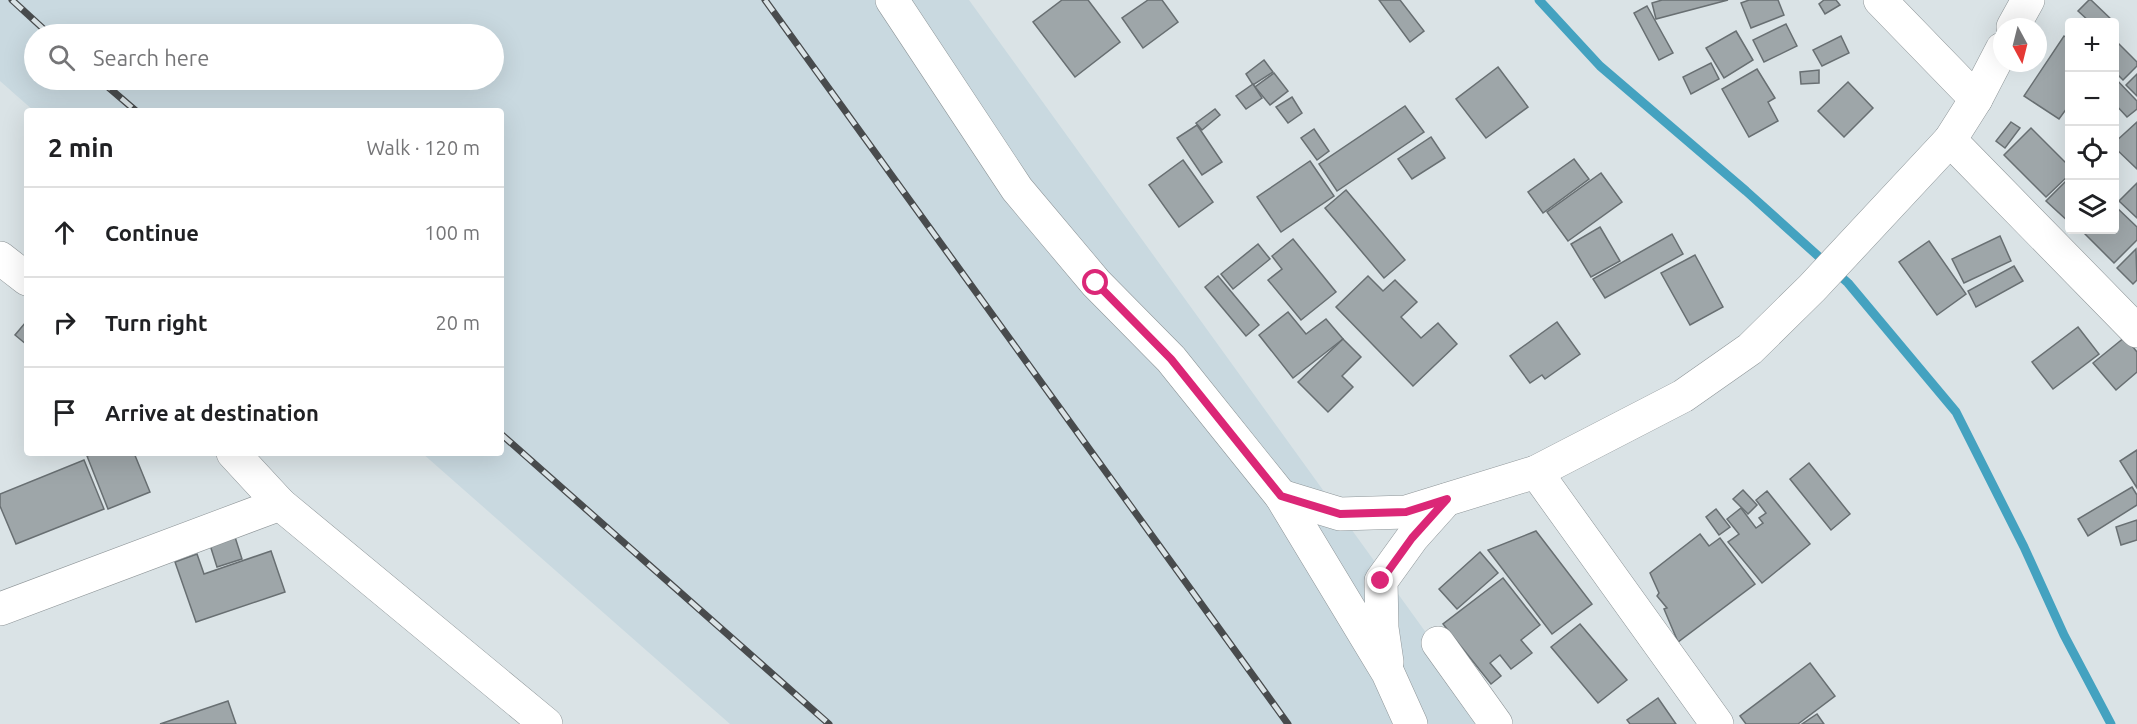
<!DOCTYPE html>
<html lang="en">
<head>
<meta charset="utf-8">
<style>
	body { margin:0; font-family:Ubuntu,sans-serif; background:#f2f2f2; color:#202124 }
	.controls { position:absolute; right:18px; top:18px; display:grid; overflow:hidden; border-radius:6px; box-shadow:0 6px 24px #0002 }
	.controls button { width:54px; height:54px; display:grid; place-items:center; padding:0; border:0; border-bottom:2px solid #e0e0e0; background:#fff; color:#202124; font:30px sans-serif }
	.compass { position:absolute; left:1993px; top:18px; width:54px; height:54px; border-radius:50%; background:#fff; box-shadow:0 6px 24px #0002; rotate:173deg }
	.stop { position:absolute; width:18px; height:18px; margin:-14px; border:4px solid #db2777; border-radius:50%; background:#fff }
	.stop.end { background:#db2777; border-color:#fff; box-shadow:0 2px 6px #0008 }
	.list { margin:0; padding:0; list-style:none }
	h2 { display:flex; justify-content:space-between; align-items:center; height:78px; margin:0; padding:0 24px; font-size:26px }
	h2 small { font-size:20px; font-weight:400; color:#757577 }
	.list li { display:grid; grid-template-columns:39px 1fr auto; gap:18px; align-items:center; box-sizing:border-box; height:90px; padding:0 24px; border-top:2px solid #e0e0e0 }
	.list b { display:block; font-size:22px; white-space:nowrap }
	.list em { font-size:20px; font-style:normal; color:#757577 }
	.icon { flex:none; width:33px; height:33px; fill:none; stroke:currentColor; stroke-width:2; stroke-linecap:round; stroke-linejoin:round }
	.map { position:relative; flex:none; width:2137px; height:724px; overflow:hidden }
	.search { position:absolute; background:#fff; box-shadow:0 6px 24px #0002; left:24px; top:24px; width:480px; height:66px; display:flex; align-items:center; gap:15px; box-sizing:border-box; padding:0 21px; border-radius:33px; color:#757577; font-size:22px }
	.panel { position:absolute; background:#fff; box-shadow:0 6px 24px #0002; left:24px; top:108px; width:480px; height:348px; border-radius:6px }
	.map>svg:first-child { display:block }
	.built { fill:#c9d9e0; fill-rule:evenodd }
	.lines { fill:none; stroke-linecap:round; stroke-linejoin:round }
	.stream { stroke:#44a2c0; stroke-width:9 }
	.building { fill:#9ea6a9; stroke:#686f72; stroke-width:1.5 }
	.minor-casing { stroke:#8e9598; stroke-width:34 }
	.minor { stroke:#fff; stroke-width:33 }
	.rail-casing { stroke:#484b4d; stroke-width:7 }
	.rail { stroke:#dae3e6; stroke-width:4.5; stroke-dasharray:14; stroke-linecap:butt }
	.route { stroke:#db2777; stroke-width:8 }
</style>
</head>
<body>
<div class="map">
<svg width="2137" height="724" viewBox="0 0 2137 724">
	<rect width="100%" height="100%" fill="#dae3e6"/>
	<path class="built" d="M 0,0 L 969,0 L 1492,724 L 730,724 L 422,453 L 501,453 L 501,111 L 34,111 L 0,81 ZM 34,34 L 494,34 L 494,80 L 34,80 Z"/>
	<g class="lines">
		<polyline class="stream" points="1539,0 1600,66 1746,191 1848,283 1956,412 2024,547 2064,635 2111,724"/>
	</g>
	<g class="building">
		<polygon points="1062,0 1088,0 1120,42 1075,77 1033,22"/>
		<polygon points="1148,0 1162,0 1178,22 1143,48 1122,18"/>
		<polygon points="1379,0 1400,0 1424,31 1410,42"/>
		<polygon points="1662,0 1728,0 1656,19 1652,3"/>
		<polygon points="1749,0 1778,0 1784,15 1751,28 1741,3"/>
		<polygon points="1824,0 1836,0 1840,5 1825,14 1819,4"/>
		<polygon points="2089,0 2091,0 2114,22 2090,22 2078,11"/>
		<polygon points="1647,6 1673,53 1659,60 1634,13"/>
		<polygon points="1786,24 1797,46 1764,62 1753,40"/>
		<polygon points="1736,31 1753,60 1724,78 1706,48"/>
		<polygon points="1841,36 1849,53 1822,66 1813,50"/>
		<polygon points="2064,36 2070,40 2070,104 2059,119 2024,96"/>
		<polygon points="2114,39 2137,62 2137,66 2123,80 2114,71"/>
		<polygon points="1264,60 1273,72 1253,85 1246,74"/>
		<polygon points="1711,63 1719,79 1691,94 1683,77"/>
		<polygon points="1498,67 1528,107 1486,138 1456,99"/>
		<polygon points="1757,69 1775,98 1768,102 1778,121 1749,137 1722,89"/>
		<polygon points="1819,70 1819,83 1801,84 1800,72"/>
		<polygon points="1274,73 1288,91 1270,105 1255,87"/>
		<polygon points="2137,74 2137,96 2126,85"/>
		<polygon points="2114,77 2137,101 2137,109 2127,117 2114,103"/>
		<polygon points="1848,82 1873,108 1844,137 1818,111"/>
		<polygon points="1253,84 1262,98 1246,109 1236,96"/>
		<polygon points="1292,97 1302,113 1288,123 1276,107"/>
		<polygon points="1405,106 1424,132 1337,191 1319,164"/>
		<polygon points="1215,109 1220,115 1202,130 1196,123"/>
		<polygon points="2011,122 2020,128 2005,148 1996,141"/>
		<polygon points="2137,122 2137,169 2114,147 2114,143"/>
		<polygon points="1197,125 1222,162 1202,175 1177,138"/>
		<polygon points="2031,128 2070,167 2070,174 2046,197 2004,155"/>
		<polygon points="1314,129 1329,151 1317,160 1301,138"/>
		<polygon points="1431,137 1445,158 1412,179 1398,159"/>
		<polygon points="1574,159 1589,179 1543,213 1528,192"/>
		<polygon points="1183,160 1213,202 1179,227 1149,185"/>
		<polygon points="1310,161 1334,196 1281,232 1257,197"/>
		<polygon points="1601,173 1622,202 1568,241 1547,212"/>
		<polygon points="2070,177 2070,223 2046,201"/>
		<polygon points="2137,183 2137,218 2119,201"/>
		<polygon points="1346,190 1405,260 1384,278 1325,208"/>
		<polygon points="2114,205 2137,227 2137,240 2114,263 2083,232 2085,230 2114,230"/>
		<polygon points="1600,227 1620,261 1591,277 1571,244"/>
		<polygon points="1672,234 1683,254 1605,298 1593,279"/>
		<polygon points="2000,236 2011,261 1964,283 1952,259"/>
		<polygon points="1293,239 1336,292 1301,320 1268,280 1282,269 1272,256"/>
		<polygon points="1929,241 1966,294 1937,315 1899,262"/>
		<polygon points="1258,244 1270,259 1233,289 1221,274"/>
		<polygon points="2136,249 2137,280 2133,284 2117,268"/>
		<polygon points="1695,255 1723,307 1690,325 1661,273"/>
		<polygon points="2014,266 2023,281 1976,307 1968,291"/>
		<polygon points="1218,276 1259,325 1246,336 1205,287"/>
		<polygon points="1368,276 1383,291 1395,280 1417,302 1401,317 1421,338 1438,323 1457,344 1413,386 1336,307"/>
		<polygon points="1288,312 1306,334 1326,319 1343,339 1293,378 1259,335"/>
		<polygon points="1557,322 1580,354 1545,379 1542,375 1530,383 1510,356"/>
		<polygon points="25,323 27,325 27,345 15,335"/>
		<polygon points="2078,327 2099,354 2053,389 2032,362"/>
		<polygon points="2125,337 2137,352 2137,372 2116,390 2093,363"/>
		<polygon points="1343,339 1361,357 1342,376 1353,387 1328,412 1298,382"/>
		<polygon points="2137,450 2137,488 2120,461"/>
		<polygon points="96,453 134,453 150,492 108,509 87,456"/>
		<polygon points="84,460 104,509 16,544 0,506 0,494"/>
		<polygon points="1809,463 1850,514 1831,530 1790,479"/>
		<polygon points="2132,487 2137,495 2137,505 2088,536 2078,519"/>
		<polygon points="1743,490 1757,505 1748,514 1733,499"/>
		<polygon points="1767,491 1810,544 1762,583 1728,542 1739,534 1727,519 1741,508 1756,528 1763,523 1759,518 1766,513 1756,500"/>
		<polygon points="1716,509 1730,527 1719,535 1706,517"/>
		<polygon points="2137,520 2137,540 2121,545 2116,527"/>
		<polygon points="1536,531 1592,604 1552,634 1488,550"/>
		<polygon points="1700,534 1709,546 1720,538 1755,584 1678,642 1664,609 1667,608 1657,596 1659,593 1650,573"/>
		<polygon points="235,537 242,559 217,567 210,545"/>
		<polygon points="271,551 285,592 196,622 175,562 197,554 204,574"/>
		<polygon points="1480,552 1498,573 1457,609 1439,589"/>
		<polygon points="1503,578 1540,625 1521,640 1532,653 1511,669 1500,655 1490,663 1501,676 1491,684 1443,624"/>
		<polygon points="1580,624 1627,680 1598,703 1551,647"/>
		<polygon points="1810,663 1835,696 1798,724 1746,724 1740,716"/>
		<polygon points="1658,698 1676,724 1630,724 1627,720"/>
		<polygon points="228,701 236,724 160,724"/>
		<polygon points="1817,714 1824,724 1802,724"/>
	</g>
	<g class="lines">
		<defs>
			<g id="minor">
				<polyline points="892,0 1017,189 1096,283 1171,359 1281,496 1388,673 1411,724"/>
				<polyline points="1880,0 1976,99"/>
				<polyline points="2013,27 2028,0"/>
				<polyline points="1950,140 2137,331"/>
				<polyline points="0,258 27,279"/>
				<polyline points="233,453 280,504 546,724"/>
				<polyline points="1536,472 1717,724"/>
				<polyline points="1281,496 1340,514 1406,512 1536,472 1683,396 1750,349 1812,288 1950,140 1976,99 2002,49"/>
				<polyline points="0,609 280,504"/>
				<polyline points="1438,643 1496,724"/>
				<polyline points="1387,662 1382,628 1381,581 1412,538 1446,500"/>
			</g>
		</defs>
		<use href="#minor" class="minor-casing"/>
		<use href="#minor" class="minor"/>
		<defs>
			<g id="rail">
				<polyline points="12,0 49,34"/>
				<polyline points="765,0 1288,724"/>
				<polyline points="100,80 136,111"/>
				<polyline points="501,434 829,724"/>
			</g>
		</defs>
		<use href="#rail" class="rail-casing"/>
		<use href="#rail" class="rail"/>
	</g>
	<g class="lines">
		<polyline class="route" points="1096,283 1171,359 1281,496 1340,514 1406,512 1447,499 1412,538 1381,581"/>
	</g>
</svg>
<div class="controls">
<button>+</button>
<button>−</button>
<button><svg class="icon" aria-label="locate" viewBox="0 0 24 24"><circle cx="12" cy="12" r="6"/><path d="M12 2v4M12 18v4M2 12h4M18 12h4"/></svg></button>
<button><svg class="icon" aria-label="layers" viewBox="0 0 24 24"><path d="M12 4l9 5-9 5-9-5zM3 14l9 5 9-5"/></svg></button>
</div>
<svg class="compass" viewBox="-18 -18 36 36"><path d="M0-13l5 13h-10z" fill="#e53935"/><path d="M0 13l5-13h-10z" fill="#757577"/></svg>
<div class="stop" style="left:1096px;top:283px"></div>
<div class="stop end" style="left:1381px;top:581px"></div>
<div class="search"><svg class="icon" aria-label="search" viewBox="0 0 24 24"><circle cx="10" cy="10" r="6"/><path d="M15 15l6 6"/></svg>Search here</div>
<section class="panel">
<h2>2 min<small>Walk · 120 m</small></h2>
<ul class="list">
<li><svg class="icon" aria-label="ahead" viewBox="0 0 24 24"><path d="M12 20V5M6 11l6-6 6 6"/></svg><div><b>Continue</b></div><em>100 m</em></li>
<li><svg class="icon" aria-label="right" viewBox="0 0 24 24"><path d="M7 20v-9h11M14 6l5 5-5 5"/></svg><div><b>Turn right</b></div><em>20 m</em></li>
<li><svg class="icon" aria-label="arrive" viewBox="0 0 24 24"><path d="M6 21V4h12l-3 4 3 4H6"/></svg><div><b>Arrive at destination</b></div></li>
</ul>
</section>
</div>
</body>
</html>
